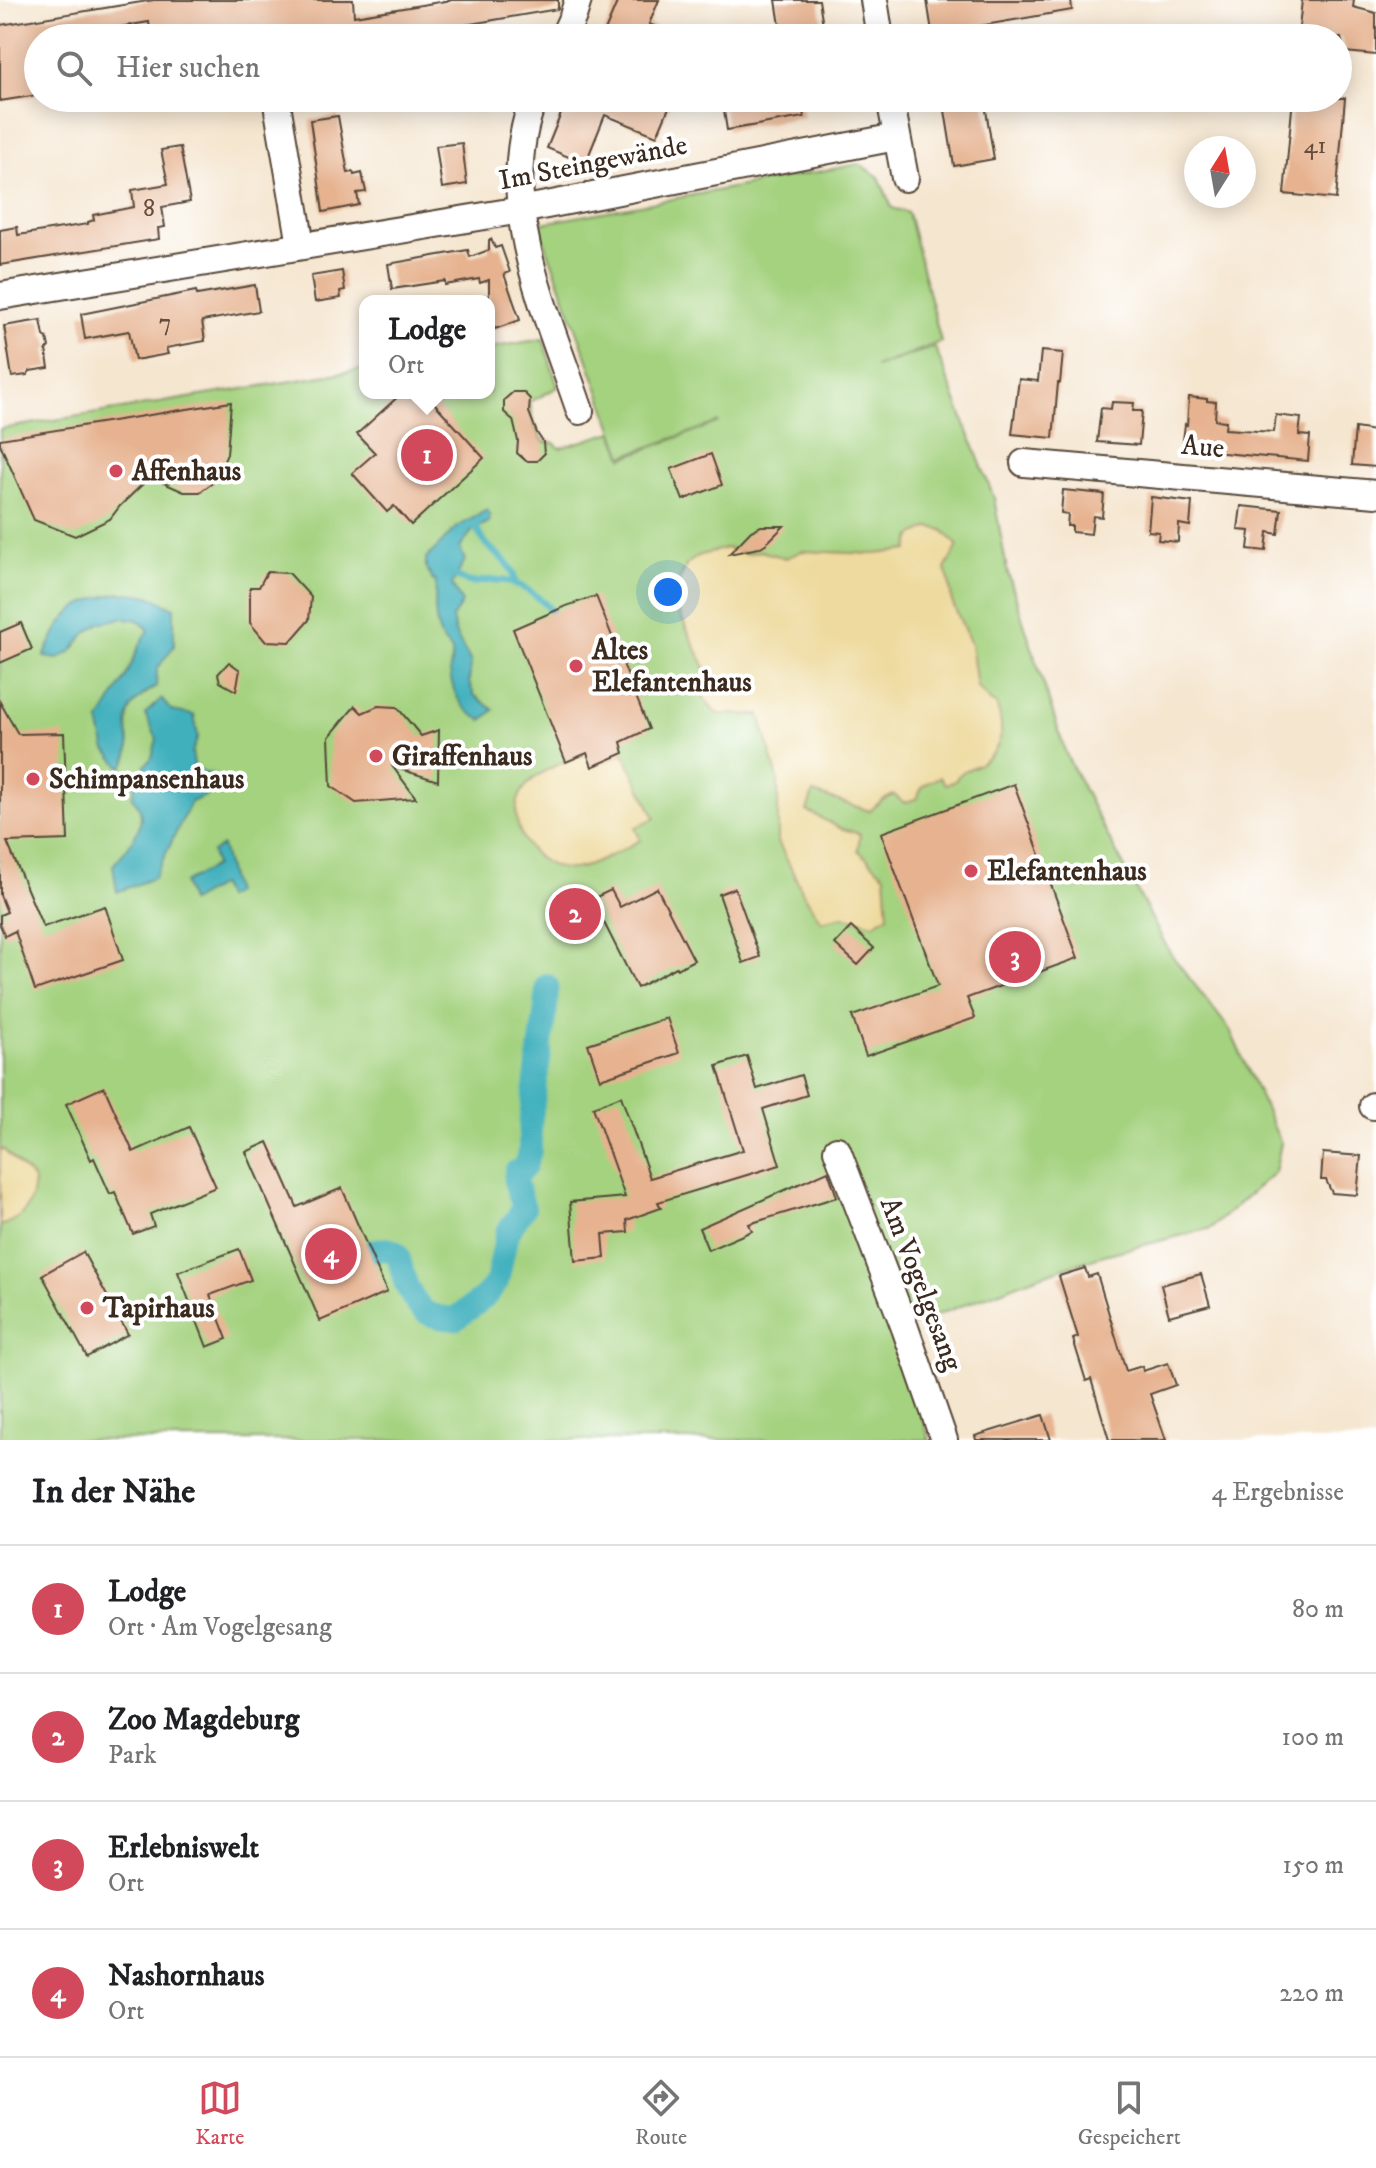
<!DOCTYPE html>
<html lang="de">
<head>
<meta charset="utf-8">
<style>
	body { margin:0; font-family:"IM FELL DW Pica",serif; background:#f6f6f6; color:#202124 }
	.compass { position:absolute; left:1184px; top:136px; width:72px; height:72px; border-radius:50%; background:#fff; box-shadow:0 4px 20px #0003; rotate:11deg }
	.you { position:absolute; left:668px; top:592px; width:28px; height:28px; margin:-20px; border:6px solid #fff; border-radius:50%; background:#1a73e8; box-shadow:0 0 0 12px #1a73e833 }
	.badge { display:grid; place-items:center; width:52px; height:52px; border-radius:50%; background:#d1495b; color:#fff; font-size:26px; font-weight:700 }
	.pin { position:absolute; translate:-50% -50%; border:4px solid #fff; box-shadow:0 2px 8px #0006 }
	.popup { position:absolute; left:359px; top:295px; width:136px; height:104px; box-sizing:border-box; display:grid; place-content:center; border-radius:16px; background:#fff; filter:drop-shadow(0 2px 6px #0005); font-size:26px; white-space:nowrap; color:#757577 }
	.popup b { font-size:30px; color:#202124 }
	.popup::after { content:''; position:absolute; left:50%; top:100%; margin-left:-16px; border:16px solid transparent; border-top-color:#fff }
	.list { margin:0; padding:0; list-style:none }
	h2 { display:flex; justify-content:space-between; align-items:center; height:104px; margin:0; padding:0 32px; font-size:34px }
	h2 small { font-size:26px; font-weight:400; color:#757577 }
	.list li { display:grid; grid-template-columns:52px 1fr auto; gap:24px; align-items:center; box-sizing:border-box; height:128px; padding:0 32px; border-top:2px solid #e0e0e0 }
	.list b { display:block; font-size:30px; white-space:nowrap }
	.list p { margin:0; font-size:26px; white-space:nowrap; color:#757577 }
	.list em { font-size:26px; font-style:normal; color:#757577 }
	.icon { flex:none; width:44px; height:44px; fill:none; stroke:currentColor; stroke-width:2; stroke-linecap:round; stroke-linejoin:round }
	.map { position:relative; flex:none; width:1376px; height:1440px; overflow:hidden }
	.search { position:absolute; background:#fff; box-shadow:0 4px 20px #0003; left:24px; right:24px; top:24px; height:88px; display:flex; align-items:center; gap:20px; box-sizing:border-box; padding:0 28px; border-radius:44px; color:#757577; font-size:30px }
	.sheet { height:616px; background:#fff }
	nav { display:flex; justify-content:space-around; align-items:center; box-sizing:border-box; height:112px; border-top:2px solid #e0e0e0; background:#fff; font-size:22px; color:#757577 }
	nav a { display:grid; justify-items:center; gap:4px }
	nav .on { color:#d1495b }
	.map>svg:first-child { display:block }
	.green { fill:#a4d27f; stroke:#707e4e; stroke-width:2 }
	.sand { fill:#eeda9e; stroke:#94825e; stroke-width:2 }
	.water { fill:#41b0bd; stroke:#3e6d6e; stroke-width:2 }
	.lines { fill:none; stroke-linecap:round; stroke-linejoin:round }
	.stream { stroke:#41b0bd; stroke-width:7 }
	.canal { stroke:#41b0bd; stroke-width:24 }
	.building { fill:#e6b28f }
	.minor-casing { stroke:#574639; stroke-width:30 }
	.minor { stroke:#fff; stroke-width:26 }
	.poi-dot { fill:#d1495b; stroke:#fff; stroke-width:3 }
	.labels { text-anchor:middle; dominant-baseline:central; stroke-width:8; stroke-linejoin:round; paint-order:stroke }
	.number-label { font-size:24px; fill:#664c3a }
	.street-label { font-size:28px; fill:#3b2a1e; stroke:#fff }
	.poi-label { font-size:28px; font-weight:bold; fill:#3b2a1e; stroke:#fff; text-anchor:start }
</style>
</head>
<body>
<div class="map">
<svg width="1376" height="1440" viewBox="0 0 1376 1440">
	<rect width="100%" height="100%" fill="#fff"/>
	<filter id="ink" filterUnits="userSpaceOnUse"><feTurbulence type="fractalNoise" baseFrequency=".0125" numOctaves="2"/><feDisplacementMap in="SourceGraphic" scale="16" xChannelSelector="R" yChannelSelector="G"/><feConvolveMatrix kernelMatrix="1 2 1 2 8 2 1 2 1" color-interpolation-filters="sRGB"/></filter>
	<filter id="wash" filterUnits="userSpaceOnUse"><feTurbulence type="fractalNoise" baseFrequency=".006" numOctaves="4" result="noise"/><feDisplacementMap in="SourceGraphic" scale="32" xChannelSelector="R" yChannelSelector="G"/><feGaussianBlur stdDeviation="1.8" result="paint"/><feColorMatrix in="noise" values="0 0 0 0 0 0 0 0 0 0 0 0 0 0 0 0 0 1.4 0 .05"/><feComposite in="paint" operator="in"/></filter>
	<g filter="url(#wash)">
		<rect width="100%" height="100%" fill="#f5e6d0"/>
		<polygon class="green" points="859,164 879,177 892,208 908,213 941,342 875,367 935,347 994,498 1007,570 1066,754 1097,816 1170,953 1230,1030 1281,1143 1275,1172 1211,1228 1104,1255 1039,1276 893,1332 930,1440 0,1440 0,429 365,369 365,393 489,393 489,348 543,339 558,387 530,402 534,424 544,442 554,443 560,448 613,432 623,458 719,422 623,456 538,224"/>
		<g class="sand">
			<path d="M 930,527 L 943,530 L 958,546 L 945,569 L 949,580 L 952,602 L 971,644 L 977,687 L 991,702 L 996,704 C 1005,727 1003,749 981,763 C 971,769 960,770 955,781 L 946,785 L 940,777 C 929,782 920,785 918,798 L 904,803 L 894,795 L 882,800 L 870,811 L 813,793 L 807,811 L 840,828 L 860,834 L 858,850 L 885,875 L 888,915 L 874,924 L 843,916 L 821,921 L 803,893 L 778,842 L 778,780 L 760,715 L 719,714 L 713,710 L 704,699 L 705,668 L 674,602 L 674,591 L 687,564 L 698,556 L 711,552 L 727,548 L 746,554 L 760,551 L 786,558 L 802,551 L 874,554 L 908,550 L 912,536 Z"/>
			<path d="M 587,753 L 593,766 L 624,753 L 655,818 L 635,828 L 641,840 C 620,850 588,871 566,869 C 531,867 503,820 523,790 C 536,770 566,762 587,753 Z"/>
			<path d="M 0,1149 L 4,1150 L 34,1180 C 33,1204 24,1219 0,1226 Z"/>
		</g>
		<g class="water">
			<path d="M 487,510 L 490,516 L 489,522 L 473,530 L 460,548 L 465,560 L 452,585 L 462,603 L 452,618 L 456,635 L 471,662 L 469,682 L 474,695 L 494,710 L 482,720 C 462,711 452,693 450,671 C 450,665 453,657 452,652 C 450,647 443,642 441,637 C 433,619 435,600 436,581 L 433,581 L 426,567 L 426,559 L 456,528 Z"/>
			<path d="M 120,593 C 145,593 152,596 174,608 L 174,646 L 157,669 L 156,687 C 103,716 144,737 122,768 L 106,750 L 99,722 L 127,675 L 139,646 L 149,630 L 138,620 L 123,618 L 100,623 L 85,634 L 72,651 L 58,659 L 44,657 C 63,614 72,602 120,593 Z"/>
			<path d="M 161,699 L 172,711 L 194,715 L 198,737 L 192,752 L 194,765 L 204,773 L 214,774 L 214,792 L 191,802 L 154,878 L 117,892 L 113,865 C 128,849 155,817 132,798 L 137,776 L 152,757 L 157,739 L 145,714 Z"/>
			<polygon points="222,846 234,893 225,898 220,885 190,902 184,883 215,866 212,852"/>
		</g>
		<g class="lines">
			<g class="stream">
				<path d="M 476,528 C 480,534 483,541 488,546 C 501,559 515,565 515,585"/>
				<path d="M 457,577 C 476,587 478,580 496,580 C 517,580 540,596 552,612"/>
			</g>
			<path class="canal" d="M 373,1251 C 401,1244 398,1259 404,1278 C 407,1289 415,1304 424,1311 C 432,1317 445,1318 455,1319 L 484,1298 L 497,1282 L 507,1233 L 524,1208 L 515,1181 L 516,1172 L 524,1168 L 530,1151 L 530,1124 L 546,1007 L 547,986"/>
		</g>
		<g id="blocks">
			<g class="building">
				<polygon points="154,0 353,0 354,16 452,0 558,0 558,9 388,38 151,38 149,22 54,38 38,38 38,95 0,101 0,25"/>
				<polygon points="618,0 659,0 649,24 682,38 602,38"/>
				<polygon points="776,0 819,0 825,38 782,38"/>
				<polygon points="927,0 1071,0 1072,10 973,27 975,38 933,38"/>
				<polygon points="1302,0 1354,0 1353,7 1376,13 1376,55 1345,52 1341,38 1298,38"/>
				<polygon points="566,98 673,98 657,136 605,115 588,157 586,156 583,163 547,148 567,99"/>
				<polygon points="722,98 801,98 804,117 727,130"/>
				<polygon points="943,98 984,98 994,159 954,166"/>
				<polygon points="1293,98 1345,98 1336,199 1284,194"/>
				<polygon points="338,116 348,173 353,172 354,175 362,173 366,192 357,193 359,205 323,212 310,120"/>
				<polygon points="462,143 467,184 442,188 436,146"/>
				<polygon points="180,147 190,202 162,207 165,227 158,228 159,239 0,265 0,230 17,227 18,235 88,224 88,222 94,220 93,215 134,207 132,190 168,184 161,150"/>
				<polygon points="491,239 495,248 501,246 510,272 504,274 520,320 495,329 489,313 489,280 480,283 479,279 445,285 445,281 392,289 388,264 468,250 470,257 489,250 489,240"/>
				<polygon points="342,271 345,290 340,291 341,298 315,302 311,276"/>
				<polygon points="255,285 259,311 202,321 205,341 166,348 168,354 135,360 129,331 85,339 81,314 196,291 197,295"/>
				<polygon points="41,320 44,336 47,338 49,347 46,350 49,368 30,371 27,375 12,377 4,326"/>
				<polygon points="1041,351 1063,353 1060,383 1058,383 1053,438 1012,434 1019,379 1038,381"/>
				<polygon points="513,392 523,392 530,399 529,412 537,433 543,442 544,454 537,461 526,461 517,453 518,441 513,420 504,412 504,400"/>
				<polygon points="402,393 425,393 484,458 411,525 394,506 387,512 352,473 375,453 357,434"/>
				<polygon points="1189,397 1207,399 1207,401 1216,402 1215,420 1226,421 1225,429 1274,432 1276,415 1301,418 1299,435 1310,436 1308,461 1182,449 1185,424 1187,425"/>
				<polygon points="231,402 227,454 215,481 200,492 184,492 150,477 120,506 110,519 75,536 34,520 0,444 0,439"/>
				<polygon points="1112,402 1134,403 1133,411 1142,411 1139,445 1097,442 1101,408 1111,409"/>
				<polygon points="1355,428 1375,431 1376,467 1352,465"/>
				<polygon points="711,454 722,485 683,500 671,469"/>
				<polygon points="1063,490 1104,494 1102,517 1093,516 1091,534 1072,532 1072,526 1067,526 1068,514 1061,513"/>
				<polygon points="1151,497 1192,502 1190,526 1179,524 1178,542 1158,540 1159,532 1148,531"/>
				<polygon points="1241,506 1281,510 1278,534 1268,532 1266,551 1248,549 1250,531 1238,530"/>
				<polygon points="761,526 784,526 767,543 759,548 729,554 751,531"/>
				<polygon points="267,572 289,573 311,597 309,620 290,642 265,641 250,623 250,587 259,587"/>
				<polygon points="596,596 649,729 621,742 624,753 592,767 587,753 566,762 513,629 566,606"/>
				<polygon points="21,623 32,649 0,663 0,632"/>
				<polygon points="229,662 240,670 236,691 220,682 218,674"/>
				<polygon points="0,702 18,734 64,733 68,840 7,842 43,927 105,906 123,960 35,990 15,931 5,936 0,925 0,915 7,912 0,895"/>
				<polygon points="355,706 362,713 378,706 397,707 421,736 439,730 438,781 393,767 416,798 356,803 331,786 329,737"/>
				<polygon points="1014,784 1078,958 967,998 975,1018 866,1056 852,1016 938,986 881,833"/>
				<polygon points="657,888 694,960 677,969 676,967 637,988 592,899 611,890 620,907"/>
				<polygon points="735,888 760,957 743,963 719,894"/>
				<polygon points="851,927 874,948 858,965 835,944"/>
				<polygon points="667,1018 679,1053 600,1079 588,1044"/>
				<polygon points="747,1056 757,1089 801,1075 807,1095 763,1109 780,1165 658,1202 661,1208 627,1220 628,1232 603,1234 605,1258 575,1261 570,1202 625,1197 593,1107 621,1096 650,1178 743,1150 717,1066"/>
				<polygon points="104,1087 133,1152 189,1127 216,1187 150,1214 154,1226 133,1234 115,1192 110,1194 94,1158 91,1160 66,1104"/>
				<polygon points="268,1142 297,1207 342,1188 387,1292 320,1321 246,1152"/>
				<polygon points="1323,1153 1361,1156 1357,1195 1332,1193 1326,1180 1321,1180"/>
				<polygon points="828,1171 837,1197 749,1224 752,1231 708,1250 699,1228"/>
				<polygon points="239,1249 251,1280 210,1295 227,1339 207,1347 178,1272"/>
				<polygon points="83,1252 128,1334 87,1357 42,1275"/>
				<polygon points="1085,1268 1088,1277 1097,1274 1126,1371 1142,1366 1143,1371 1168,1363 1176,1385 1150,1394 1166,1440 1109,1440 1091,1379 1086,1381 1073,1339 1078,1337 1059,1276"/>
				<polygon points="1201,1274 1210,1305 1169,1316 1161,1285"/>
				<polygon points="1043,1415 1051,1440 976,1440 975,1436"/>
			</g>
		</g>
	</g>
	<g filter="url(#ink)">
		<use href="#blocks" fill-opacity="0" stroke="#574639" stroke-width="2"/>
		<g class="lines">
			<defs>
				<g id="minor">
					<polyline points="874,0 880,38"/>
					<polyline points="563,38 573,16 578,0"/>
					<polyline points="276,98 301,245"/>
					<path d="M 534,98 C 493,203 547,312 580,411"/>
					<polyline points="890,98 905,178"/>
					<polyline points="0,296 521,210 896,137"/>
					<polyline points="1024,463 1376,494"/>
					<polyline points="1373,1106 1376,1106"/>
					<polyline points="837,1150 905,1328 944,1440"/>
				</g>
			</defs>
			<use href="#minor" class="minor-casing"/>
			<use href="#minor" class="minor"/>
		</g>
	</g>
	<g class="poi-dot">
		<circle cx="116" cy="471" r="8"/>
		<circle cx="576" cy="666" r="8"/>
		<circle cx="376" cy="756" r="8"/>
		<circle cx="33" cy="779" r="8"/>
		<circle cx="971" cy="871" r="8"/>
		<circle cx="87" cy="1308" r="8"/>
	</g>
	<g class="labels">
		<g class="number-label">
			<text x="1315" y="146">41</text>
			<text x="149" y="209">8</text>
			<text x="165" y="323">7</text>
		</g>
		<g class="street-label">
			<text transform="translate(593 163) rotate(-11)">Im Steingewände</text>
			<text transform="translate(1203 447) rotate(5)">Aue</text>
			<text transform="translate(921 1284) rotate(69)">Am Vogelgesang</text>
		</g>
		<g class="poi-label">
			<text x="132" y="471">Affenhaus</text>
			<text x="592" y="650">Altes<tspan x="592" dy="32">Elefantenhaus</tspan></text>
			<text x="392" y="756">Giraffenhaus</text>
			<text x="49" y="779">Schimpansenhaus</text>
			<text x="987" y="871">Elefantenhaus</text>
			<text x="103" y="1308">Tapirhaus</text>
		</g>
	</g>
</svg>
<svg class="compass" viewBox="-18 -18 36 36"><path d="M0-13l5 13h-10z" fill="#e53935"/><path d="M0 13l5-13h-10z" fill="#757577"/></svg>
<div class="you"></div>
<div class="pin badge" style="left:427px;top:455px">1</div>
<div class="popup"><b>Lodge</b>Ort</div>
<div class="pin badge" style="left:575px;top:914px">2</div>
<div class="pin badge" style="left:1015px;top:957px">3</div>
<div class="pin badge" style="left:331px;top:1254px">4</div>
<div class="search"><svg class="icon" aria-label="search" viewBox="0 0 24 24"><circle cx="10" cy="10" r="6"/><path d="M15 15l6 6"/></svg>Hier suchen</div>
</div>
<section class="sheet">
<h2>In der Nähe<small>4 Ergebnisse</small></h2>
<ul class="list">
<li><span class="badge">1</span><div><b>Lodge</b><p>Ort · Am Vogelgesang</p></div><em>80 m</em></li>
<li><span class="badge">2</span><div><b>Zoo Magdeburg</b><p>Park</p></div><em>100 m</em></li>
<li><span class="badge">3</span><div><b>Erlebniswelt</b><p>Ort</p></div><em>150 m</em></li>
<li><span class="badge">4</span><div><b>Nashornhaus</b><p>Ort</p></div><em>220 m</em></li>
</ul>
</section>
<nav>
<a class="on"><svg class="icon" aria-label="map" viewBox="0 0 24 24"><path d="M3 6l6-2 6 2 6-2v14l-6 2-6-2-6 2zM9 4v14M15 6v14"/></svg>Karte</a>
<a><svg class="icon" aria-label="directions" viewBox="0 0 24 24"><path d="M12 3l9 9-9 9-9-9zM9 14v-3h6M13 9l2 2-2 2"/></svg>Route</a>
<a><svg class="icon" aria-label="saved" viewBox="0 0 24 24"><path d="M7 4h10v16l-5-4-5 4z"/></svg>Gespeichert</a>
</nav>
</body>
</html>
